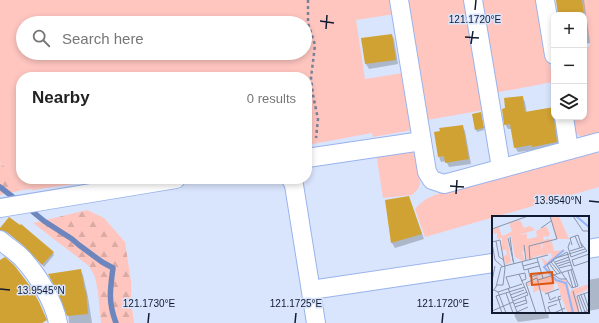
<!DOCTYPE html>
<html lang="en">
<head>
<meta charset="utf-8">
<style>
	body { margin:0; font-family:Helvetica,sans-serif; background:#f6f6f6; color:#222 }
	.controls { position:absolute; right:12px; top:12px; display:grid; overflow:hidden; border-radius:8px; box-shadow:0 2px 6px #0003 }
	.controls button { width:36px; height:36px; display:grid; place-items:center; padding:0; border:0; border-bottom:1px solid #e0e0e0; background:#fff; color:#222; font:20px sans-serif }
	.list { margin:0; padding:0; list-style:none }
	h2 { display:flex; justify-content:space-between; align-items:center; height:52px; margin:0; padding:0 16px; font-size:17px }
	h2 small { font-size:13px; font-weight:400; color:#767676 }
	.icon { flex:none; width:22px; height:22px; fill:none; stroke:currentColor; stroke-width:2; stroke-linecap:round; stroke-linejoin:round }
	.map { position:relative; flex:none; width:599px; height:323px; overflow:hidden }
	.search { position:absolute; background:#fff; box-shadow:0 2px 6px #0003; left:16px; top:16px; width:296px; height:44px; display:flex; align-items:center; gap:10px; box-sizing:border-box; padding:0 14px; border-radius:22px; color:#767676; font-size:15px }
	.panel { position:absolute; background:#fff; box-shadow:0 2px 6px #0003; left:16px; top:72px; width:296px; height:112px; border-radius:16px }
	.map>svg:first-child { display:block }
	.grass { fill:#ffc6c0; fill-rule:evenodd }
	.forest { fill:url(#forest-firs) }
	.shadow { fill:#0003 }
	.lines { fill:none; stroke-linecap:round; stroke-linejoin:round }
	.stream { stroke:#6d86bd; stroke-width:5.5 }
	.building { fill:#cfa233 }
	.minor-casing { stroke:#99b3ec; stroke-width:20 }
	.path { stroke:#778198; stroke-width:2.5; stroke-dasharray:3 3; stroke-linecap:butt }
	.minor { stroke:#fff; stroke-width:18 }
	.ticks { fill:none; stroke:#111a2f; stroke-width:1.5 }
	.inset-river { fill:none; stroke:#94b4fa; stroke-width:2 }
	.inset-road { fill:none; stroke:#8994ab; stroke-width:1 }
	.view { fill:#dd560e; fill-opacity:0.15; stroke:#dd560e; stroke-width:2 }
	.inset-edge { fill:none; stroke:#111a2f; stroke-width:2 }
	.ticks-label { font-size:10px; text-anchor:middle; fill:#111a2f; stroke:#d9e5fd; stroke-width:3; stroke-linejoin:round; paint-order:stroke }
</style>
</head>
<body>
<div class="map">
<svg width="599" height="323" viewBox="0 0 599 323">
	<defs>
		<pattern id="forest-firs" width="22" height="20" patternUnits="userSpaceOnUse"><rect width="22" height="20" fill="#ffc6c0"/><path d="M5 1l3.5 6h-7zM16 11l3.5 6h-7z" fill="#daaaa5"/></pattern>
	</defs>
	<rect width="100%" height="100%" fill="#d9e5fd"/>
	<g class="grass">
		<path d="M 0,0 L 393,0 L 395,14 L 356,20 L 365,79 L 403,73 L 412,130 L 373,137 L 372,133 L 307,145 L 307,77 L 21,77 L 21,179 L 109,179 L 32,190 L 31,189 L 23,190 L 0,162 ZM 23,23 L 305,23 L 305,53 L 23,53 Z"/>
		<polygon points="408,0 468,0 484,110 427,120"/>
		<polygon points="479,0 539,0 553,82 494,93"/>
		<polygon points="583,0 599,0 599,133 582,137 576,134 572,117 584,117 584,48 590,46"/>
		<polygon points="414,147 420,183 418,189 412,195 383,198 376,153"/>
		<path d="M 589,151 L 597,152 L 599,154 L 599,187 L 425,237 L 415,209 C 425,197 439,192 454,191 Z"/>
	</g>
	<g class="forest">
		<polygon points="0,162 23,190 0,195"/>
		<polygon points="87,210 104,218 125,242 131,281 131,301 134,323 101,323 98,292 95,277 89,266 33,223"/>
	</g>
	<g class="shadow">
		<polygon points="557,0 584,0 590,43 584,44 584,15 559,15"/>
		<polygon points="392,35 394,39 398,64 369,69 366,64"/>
		<polygon points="522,97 525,102 527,113 554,108 554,117 558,117 556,124 559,147 536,151 535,150 518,152 515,147 511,129 508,129 505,124 506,109"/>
		<polygon points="481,113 484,130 477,132 476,129"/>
		<polygon points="462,126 465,131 471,164 449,167 446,161 441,162 439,157"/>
		<polygon points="386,200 411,203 424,239 395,248 392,243"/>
		<polygon points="10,218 53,253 54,255 44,267 32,253 23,245 9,234 4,232 0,232 0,229"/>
		<polygon points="80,270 83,275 88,297 92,323 69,323 68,312"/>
		<polygon points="599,278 599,309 588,311 588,280"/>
		<polygon points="514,312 548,312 549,318 518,322 515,317"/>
	</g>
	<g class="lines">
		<g class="stream">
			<polyline points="0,187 18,201"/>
			<path d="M 27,207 L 44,221 L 72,239 L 79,245 L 102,262 L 113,268 C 110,290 108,302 116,323"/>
		</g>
	</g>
	<g class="building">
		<polygon points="556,0 582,0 584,15 558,15"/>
		<polygon points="392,34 396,60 365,64 361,38"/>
		<polygon points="523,96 525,112 554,107 554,119 557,142 532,147 532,145 514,148 510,124 504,125 502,109 505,108 504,98"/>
		<polygon points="481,112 484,128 475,130 472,114"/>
		<polygon points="463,125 469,159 445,163 444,156 438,157 434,132 440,131 439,128"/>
		<polygon points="409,196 422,234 391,243 385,200"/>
		<polygon points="9,217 20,225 21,224 54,252 42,265 23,245 7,232 0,230 0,228"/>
		<polygon points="5,257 14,265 30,286 39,302 47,320 42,323 0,323 0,260"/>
		<polygon points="81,269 85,291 86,291 88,314 67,316 58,293 48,274"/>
	</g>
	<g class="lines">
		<defs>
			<g id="minor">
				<polyline points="399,0 427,172 432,180 444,184 599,142"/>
				<polyline points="473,0 501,168"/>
				<polyline points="545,0 554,55"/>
				<polyline points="564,117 569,150"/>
				<polyline points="307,158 422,141"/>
				<polyline points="291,179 294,185 316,323"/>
				<polyline points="0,208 176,179"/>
				<path d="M 0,240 C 7,246 15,251 22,258 C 37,274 54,301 58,323"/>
				<polyline points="588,249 599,247"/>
				<polyline points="311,290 493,263"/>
			</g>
		</defs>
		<use href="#minor" class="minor-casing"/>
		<polyline class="path" points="308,0 308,23 315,45 311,78 313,95 318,119 316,138"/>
		<use href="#minor" class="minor"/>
	</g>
	<path class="ticks" d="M 475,10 L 476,0M 320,21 L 334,23M 326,29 L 327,15M 465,37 L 479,38M 471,44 L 473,31M 450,186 L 464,187M 456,194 L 457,180M 589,201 L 599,202M 0,289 L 10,290M 148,323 L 149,313M 295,323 L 296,313M 442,323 L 443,313"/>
	<g transform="translate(492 216)">
		<rect width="97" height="97" fill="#d9e5fd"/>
		<path d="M 58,0 L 67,0 L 77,23 L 64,23 ZM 28,4 L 32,12 L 38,10 L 43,14 L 27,19 L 35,18 L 35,23 L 45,21 L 44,15 L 54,10 L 58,18 L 56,21 L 51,20 L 52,25 L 37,29 L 51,27 L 49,30 L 51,38 L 35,44 L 33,35 L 30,36 L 33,44 L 31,45 L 23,41 L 19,20 L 15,21 L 19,46 L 14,49 L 11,41 L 15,38 L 14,34 L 10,34 L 10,22 L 5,23 L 5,17 L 0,18 L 0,13 L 7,11 L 10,20 L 15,18 L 20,15 L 17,7 ZM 45,60 L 47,63 L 60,60 L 65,66 L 73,67 L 75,70 L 67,73 L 65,67 L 61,68 L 62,73 L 54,77 L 46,74 L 41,77 L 42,67 L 36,70 L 32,68 L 46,64 L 46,62 L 39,63 ZM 97,68 L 95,74 L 84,79 L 87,91 L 86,97 L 83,97 L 78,86 L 79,74 Z" fill="#ffc6c0"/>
		<path d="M 55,23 L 63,23 L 57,24 L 60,26 L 62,35 L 73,34 L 54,49 L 57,60 L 49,41 L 55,46 L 60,41 L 59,37 L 49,40 L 51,27 L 36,30 ZM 60,60 L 67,64 L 74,64 L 76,68 L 83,97 L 76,97 L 70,83 L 67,73 L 75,70 L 74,67 L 66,67 Z" fill="#ffc6c0"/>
		<path class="inset-river" d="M 84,0 L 97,11M 72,34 L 52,51 L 64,64 L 74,67 L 81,97"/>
		<path class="inset-road" d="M 81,0 L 91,15 L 97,15M 49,12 L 59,5M 0,13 L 36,0M 83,20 L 88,32M 18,21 L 21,45M 16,22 L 22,48M 4,25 L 7,41 L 12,44M 0,26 L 8,24 L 13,52 L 11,69 L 5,69M 78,26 L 76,31 L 79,41 L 95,35 L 88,26M 0,27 L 3,44 L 11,51M 32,29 L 34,45M 80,29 L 78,22 L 86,19 L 90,31M 78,35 L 91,31M 75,36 L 86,70 L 80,72 L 61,44 ZM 97,38 L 80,44 L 82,50 L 97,45M 45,42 L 51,62M 64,42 L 93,33M 38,44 L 37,30 L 65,23 L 58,0M 62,44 L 55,49 L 59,57 L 68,63 L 75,63M 30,46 L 32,54 L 47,50M 59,46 L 68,57M 63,46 L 77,41M 57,47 L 65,58M 64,48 L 77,44M 31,50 L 46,46M 66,50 L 78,46M 67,52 L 79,49M 36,53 L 38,61 L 49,58M 79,54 L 84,71M 76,55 L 81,72M 46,64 L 81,53M 0,65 L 3,50M 16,72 L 25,96 L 22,97M 18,72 L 14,61 L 33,57 L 34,63 L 29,65M 2,74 L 6,76 L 14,97M 81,75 L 87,97M 0,76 L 4,71 L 9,51 L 56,39M 6,76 L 30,68M 97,76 L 85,80 L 90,97 L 97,94M 14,77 L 21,97M 56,77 L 58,84 L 64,81M 53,78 L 67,73M 92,78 L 97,93M 18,79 L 32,74M 89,79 L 95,94M 69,80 L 66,81 L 71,97M 87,80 L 93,96M 20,82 L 35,76M 21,85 L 36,79 L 27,58M 56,87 L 69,83M 22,88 L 34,84 L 33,80M 23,91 L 35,87 L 34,84M 0,95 L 21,86M 25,96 L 36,91M 58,96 L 56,91 L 65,88M 10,97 L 4,80 L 33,71M 44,97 L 34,67 L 45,62 L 54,97M 62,97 L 73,92"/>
		<path class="view" d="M 60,56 L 61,67 L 40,69 L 39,58 Z"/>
		<rect width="97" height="97" class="inset-edge"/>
	</g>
	<g class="ticks-label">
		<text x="475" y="23">121.1720°E</text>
		<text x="558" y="204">13.9540°N</text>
		<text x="41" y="294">13.9545°N</text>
		<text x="149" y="307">121.1730°E</text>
		<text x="296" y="307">121.1725°E</text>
		<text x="443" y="307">121.1720°E</text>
	</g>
</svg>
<div class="controls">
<button>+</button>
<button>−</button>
<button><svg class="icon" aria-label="layers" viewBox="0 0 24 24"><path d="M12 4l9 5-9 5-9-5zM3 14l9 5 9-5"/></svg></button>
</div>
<div class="search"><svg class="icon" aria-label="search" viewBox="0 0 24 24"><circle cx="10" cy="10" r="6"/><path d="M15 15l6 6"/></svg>Search here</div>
<section class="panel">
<h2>Nearby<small>0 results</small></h2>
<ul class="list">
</ul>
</section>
</div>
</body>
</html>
